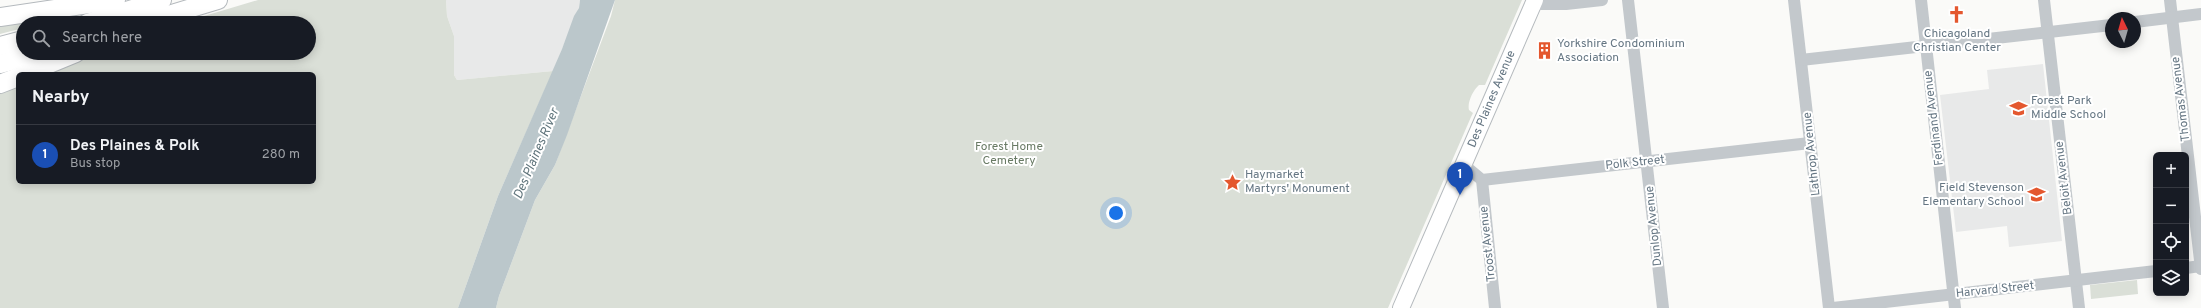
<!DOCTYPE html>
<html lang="en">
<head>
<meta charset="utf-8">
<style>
	body { margin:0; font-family:Overpass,sans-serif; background:#20242c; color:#f1f3f6 }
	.controls { position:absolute; right:12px; bottom:12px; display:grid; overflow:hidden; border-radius:6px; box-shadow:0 2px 10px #0003 }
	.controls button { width:36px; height:36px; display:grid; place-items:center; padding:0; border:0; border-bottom:1px solid #363941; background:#171b24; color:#f1f3f6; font:20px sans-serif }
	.compass { position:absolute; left:2105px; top:12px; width:36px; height:36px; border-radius:50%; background:#171b24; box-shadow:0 2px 10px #0003; rotate:355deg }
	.you { position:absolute; left:1116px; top:213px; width:14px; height:14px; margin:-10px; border:3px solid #fff; border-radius:50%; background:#1a73e8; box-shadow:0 0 0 6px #1a73e833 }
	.badge { display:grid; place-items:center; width:26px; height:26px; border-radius:50%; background:#1a73e8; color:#fff; font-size:13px; font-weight:700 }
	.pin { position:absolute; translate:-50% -33px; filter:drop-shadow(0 1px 2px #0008) }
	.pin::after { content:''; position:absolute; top:21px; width:14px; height:12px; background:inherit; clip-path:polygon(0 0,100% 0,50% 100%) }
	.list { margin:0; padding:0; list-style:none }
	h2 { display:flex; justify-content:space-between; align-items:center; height:52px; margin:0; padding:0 16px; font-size:17px }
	h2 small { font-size:13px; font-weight:400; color:#9ea1a6 }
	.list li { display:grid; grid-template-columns:26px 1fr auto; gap:12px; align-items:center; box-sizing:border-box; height:60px; padding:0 16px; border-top:1px solid #363941 }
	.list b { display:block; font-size:15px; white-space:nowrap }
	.list p { margin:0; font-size:13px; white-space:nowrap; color:#9ea1a6 }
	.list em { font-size:13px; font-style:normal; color:#9ea1a6 }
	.icon { flex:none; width:22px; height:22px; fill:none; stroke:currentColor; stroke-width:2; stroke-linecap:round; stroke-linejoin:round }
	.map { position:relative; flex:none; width:2201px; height:308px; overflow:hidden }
	.search { position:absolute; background:#171b24; box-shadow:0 2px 10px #0003; left:16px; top:16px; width:300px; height:44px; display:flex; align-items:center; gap:10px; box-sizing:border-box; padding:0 14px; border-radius:22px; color:#9ea1a6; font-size:15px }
	.panel { position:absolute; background:#171b24; box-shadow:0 2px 10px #0003; left:16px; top:72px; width:300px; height:112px; border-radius:6px }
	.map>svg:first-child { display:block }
	.built { fill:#e8e9e9 }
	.green { fill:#dadfd7 }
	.water { fill:#bbc7cb }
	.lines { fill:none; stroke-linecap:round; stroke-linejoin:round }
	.major-casing { stroke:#b5babe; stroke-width:18 }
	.highway-casing { stroke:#b4b9bd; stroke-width:20 }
	.minor { stroke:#c3c8cc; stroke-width:12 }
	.major { stroke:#fff; stroke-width:16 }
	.highway { stroke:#fff; stroke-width:18 }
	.labels { text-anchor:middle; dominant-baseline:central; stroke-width:4; stroke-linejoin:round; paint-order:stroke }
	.poi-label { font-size:12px; fill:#657683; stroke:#fff; text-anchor:start }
	.street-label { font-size:12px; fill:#657683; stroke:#fff }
	.park-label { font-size:12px; fill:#687a64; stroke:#fff }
	.water-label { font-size:13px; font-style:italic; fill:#60757c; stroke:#fff }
</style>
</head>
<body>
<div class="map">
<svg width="2201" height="308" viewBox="0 0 2201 308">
	<rect width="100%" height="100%" fill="#fafaf8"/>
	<g class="built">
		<polygon points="446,0 580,0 579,8 553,71 457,80 454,75 454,36 447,16"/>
		<polygon points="2043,64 2062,241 2009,247 2007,226 1956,232 1940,95 1989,89 1987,70"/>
	</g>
	<g class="green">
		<polygon points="258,0 446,0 447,16 454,36 454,75 457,80 553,71 498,196 458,308 0,308 0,89 18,82 18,182 314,182 314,74 37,74 92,53 309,53 309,23 181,23"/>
		<path d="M 615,0 L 1522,0 L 1485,85 L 1479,85 C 1473,90 1467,103 1469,110 L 1473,113 L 1471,117 L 1388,308 L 496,308 L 499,296 L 535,200 L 555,165 L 611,16 Z"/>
		<polygon points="66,13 67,17 43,23 23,23 23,28 0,34 0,21"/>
		<polygon points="2137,280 2138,294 2091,299 2090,285"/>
	</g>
	<polygon class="water" points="580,0 615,0 567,135 555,165 535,200 499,296 496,308 458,308 498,196 562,49 574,16 579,8"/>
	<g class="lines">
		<defs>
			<polyline id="major" points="1401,308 1535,0"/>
			<g id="highway">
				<polyline points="0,17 116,0"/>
				<polyline points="87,23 162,0"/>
				<polyline points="142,23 218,0"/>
				<polyline points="0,46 23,40"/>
				<polyline points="0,64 40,53"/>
				<polyline points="25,74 76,53"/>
				<polyline points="0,84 18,77"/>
			</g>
		</defs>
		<use href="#major" class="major-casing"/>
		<use href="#highway" class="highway-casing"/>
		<g class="minor">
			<polyline points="1628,0 1663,308"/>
			<polyline points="1794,0 1829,308"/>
			<polyline points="1921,0 1955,308"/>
			<polyline points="2044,0 2079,308"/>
			<polyline points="2170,0 2201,269"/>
			<polyline points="1533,4 1566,4 1602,0"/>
			<polyline points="2135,22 2201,14"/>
			<polyline points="1801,60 2111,25"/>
			<polyline points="1464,165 1482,180 1810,143"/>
			<polyline points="1482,180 1495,308"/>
			<polyline points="2186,268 2201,266"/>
			<polyline points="1833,308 2156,271"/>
		</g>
		<use href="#major" class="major"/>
		<use href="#highway" class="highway"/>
	</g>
	<defs>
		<symbol id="church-bare" viewBox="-9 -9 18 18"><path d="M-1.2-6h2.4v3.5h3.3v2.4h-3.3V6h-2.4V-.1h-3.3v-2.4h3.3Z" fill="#e4572e" stroke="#fff" stroke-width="2.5" paint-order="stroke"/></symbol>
		<symbol id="building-bare" viewBox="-9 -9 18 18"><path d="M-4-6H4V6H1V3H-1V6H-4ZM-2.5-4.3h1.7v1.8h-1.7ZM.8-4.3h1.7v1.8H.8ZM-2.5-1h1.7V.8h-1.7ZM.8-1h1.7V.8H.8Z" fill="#e4572e" stroke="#fff" stroke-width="2.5" paint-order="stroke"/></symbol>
		<symbol id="school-bare" viewBox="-9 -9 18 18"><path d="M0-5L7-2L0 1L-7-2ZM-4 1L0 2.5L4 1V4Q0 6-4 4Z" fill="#e4572e" stroke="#fff" stroke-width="2.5" paint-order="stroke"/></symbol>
		<symbol id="sight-bare" viewBox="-9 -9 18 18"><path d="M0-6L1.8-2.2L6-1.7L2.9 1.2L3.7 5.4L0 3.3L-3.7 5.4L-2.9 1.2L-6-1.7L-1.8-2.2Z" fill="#e4572e" stroke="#fff" stroke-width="2.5" paint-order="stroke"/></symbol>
	</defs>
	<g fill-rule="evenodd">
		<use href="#church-bare" x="1944" y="2" width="25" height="25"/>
		<use href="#building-bare" x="1532" y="38" width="25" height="25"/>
		<use href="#school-bare" x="2006" y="96" width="25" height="25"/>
		<use href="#sight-bare" x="1220" y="170" width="25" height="25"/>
		<use href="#school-bare" x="2024" y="182" width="25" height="25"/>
	</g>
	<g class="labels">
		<g class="poi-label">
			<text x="1957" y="34" text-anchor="middle">Chicagoland<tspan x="1957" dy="14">Christian Center</tspan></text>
			<text x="1557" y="44">Yorkshire Condominium<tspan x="1557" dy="14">Association</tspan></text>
			<text x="2031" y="101">Forest Park<tspan x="2031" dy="14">Middle School</tspan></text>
			<text x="1245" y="175">Haymarket<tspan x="1245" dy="14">Martyrs' Monument</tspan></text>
			<text x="2024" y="188" text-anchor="end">Field Stevenson<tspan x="2024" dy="14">Elementary School</tspan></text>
		</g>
		<g class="street-label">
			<text transform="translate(1492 99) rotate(-67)">Des Plaines Avenue</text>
			<text transform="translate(2181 99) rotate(-97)">Thomas Avenue</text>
			<text transform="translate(1934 118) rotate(-97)">Ferdinand Avenue</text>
			<text transform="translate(1812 154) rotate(-96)">Lathrop Avenue</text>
			<text transform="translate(1635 163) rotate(-6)">Polk Street</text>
			<text transform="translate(2064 178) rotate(-97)">Beloit Avenue</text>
			<text transform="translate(1654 226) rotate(-96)">Dunlop Avenue</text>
			<text transform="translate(1488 244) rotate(-96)">Troost Avenue</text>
			<text transform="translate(1995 290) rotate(-6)">Harvard Street</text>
		</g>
		<g class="park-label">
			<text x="1009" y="147">Forest Home<tspan x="1009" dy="14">Cemetery</tspan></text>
		</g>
		<g class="water-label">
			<text transform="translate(537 154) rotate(-67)">Des Plaines River</text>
		</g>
	</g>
</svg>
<div class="controls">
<button>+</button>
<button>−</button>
<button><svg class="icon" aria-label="locate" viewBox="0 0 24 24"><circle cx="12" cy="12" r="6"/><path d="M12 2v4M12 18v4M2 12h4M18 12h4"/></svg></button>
<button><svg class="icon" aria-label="layers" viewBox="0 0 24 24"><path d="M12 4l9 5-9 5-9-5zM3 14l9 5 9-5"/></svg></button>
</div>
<svg class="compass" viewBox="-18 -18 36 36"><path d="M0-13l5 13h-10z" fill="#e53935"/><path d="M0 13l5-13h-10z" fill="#9ea1a6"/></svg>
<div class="you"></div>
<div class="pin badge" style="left:1460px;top:195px;background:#1a4fb4">1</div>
<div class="search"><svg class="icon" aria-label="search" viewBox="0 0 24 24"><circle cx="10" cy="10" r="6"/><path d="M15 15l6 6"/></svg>Search here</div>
<section class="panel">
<h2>Nearby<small></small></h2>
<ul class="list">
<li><span class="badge" style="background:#1a4fb4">1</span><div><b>Des Plaines &amp; Polk</b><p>Bus stop</p></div><em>280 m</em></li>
</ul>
</section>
</div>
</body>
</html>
